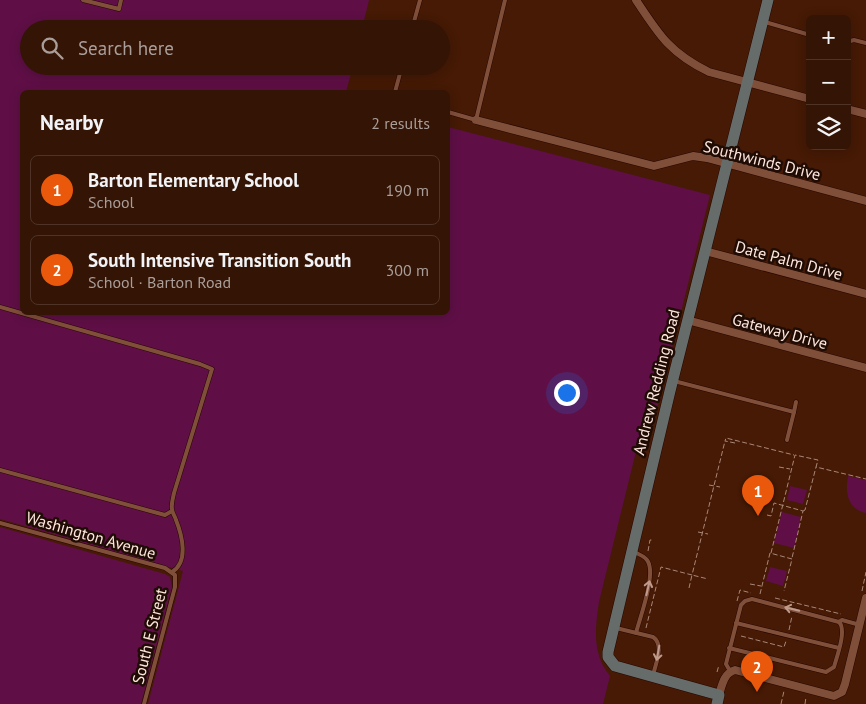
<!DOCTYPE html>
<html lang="en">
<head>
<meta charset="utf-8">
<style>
	body { margin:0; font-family:"PT Sans",sans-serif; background:#3c1d0e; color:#f1f3f6 }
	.controls { position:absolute; right:15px; top:15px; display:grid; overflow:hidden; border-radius:8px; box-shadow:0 2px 12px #0003 }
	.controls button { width:45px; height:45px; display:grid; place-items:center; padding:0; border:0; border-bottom:1px solid #4e3326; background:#341404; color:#f1f3f6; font:25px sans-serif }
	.you { position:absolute; left:566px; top:392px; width:18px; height:18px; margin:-12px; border:4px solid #fff; border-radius:50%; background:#1a73e8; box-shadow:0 0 0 8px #1a73e833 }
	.badge { display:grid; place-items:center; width:32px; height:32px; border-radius:50%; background:#ea580c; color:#fff; font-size:16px; font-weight:700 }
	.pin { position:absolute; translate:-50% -41px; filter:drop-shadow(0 1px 2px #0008) }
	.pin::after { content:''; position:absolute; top:26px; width:18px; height:15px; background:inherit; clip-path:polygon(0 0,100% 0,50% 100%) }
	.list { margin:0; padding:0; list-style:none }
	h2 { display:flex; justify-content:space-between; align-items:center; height:65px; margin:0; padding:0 20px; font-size:21px }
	h2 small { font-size:16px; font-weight:400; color:#a99e9a }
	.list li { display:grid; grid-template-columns:32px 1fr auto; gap:15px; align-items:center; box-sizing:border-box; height:70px; margin:0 10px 10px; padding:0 10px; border:1px solid #4e3326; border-radius:8px }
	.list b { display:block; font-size:19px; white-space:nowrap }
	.list p { margin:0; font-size:16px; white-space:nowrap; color:#a99e9a }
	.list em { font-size:16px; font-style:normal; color:#a99e9a }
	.icon { flex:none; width:28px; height:28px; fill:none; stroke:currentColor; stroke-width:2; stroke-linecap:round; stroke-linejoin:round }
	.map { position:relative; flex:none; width:866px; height:704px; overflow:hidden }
	.search { position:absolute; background:#341404; box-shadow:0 2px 12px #0003; left:20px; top:20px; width:430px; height:55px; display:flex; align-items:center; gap:12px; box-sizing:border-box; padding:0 18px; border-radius:28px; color:#a99e9a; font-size:19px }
	.panel { position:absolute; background:#341404; box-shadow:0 2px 12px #0003; left:20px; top:90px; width:430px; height:225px; border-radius:8px }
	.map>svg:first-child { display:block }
	.green { fill:#5f0f46 }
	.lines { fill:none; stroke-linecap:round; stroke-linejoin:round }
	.lane-casing { stroke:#260600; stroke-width:5 }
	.street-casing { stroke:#260600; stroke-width:9 }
	.secondary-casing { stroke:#260600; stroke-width:12 }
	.path { stroke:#a98778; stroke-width:1; stroke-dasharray:5 2.5; stroke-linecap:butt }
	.lane { stroke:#804f3a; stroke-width:4 }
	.street { stroke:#804f3a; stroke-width:8 }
	.secondary { stroke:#666c69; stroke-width:11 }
	.oneway { stroke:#bf9a8b }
	.labels { text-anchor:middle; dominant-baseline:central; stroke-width:5; stroke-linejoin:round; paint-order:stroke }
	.street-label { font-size:16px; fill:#fee6dc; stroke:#1f0c05 }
</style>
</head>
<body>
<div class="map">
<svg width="866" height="704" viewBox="0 0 866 704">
	<rect width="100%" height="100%" fill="#461a05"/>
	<g class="green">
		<path d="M 0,0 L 369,0 L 362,29 L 29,29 L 29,66 L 353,66 L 346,92 L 22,92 L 22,312 L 448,312 L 448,127 L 710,195 L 654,421 L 644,419 L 599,602 C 595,628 592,654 610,676 L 603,704 L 148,704 L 183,571 L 0,519 Z"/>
		<path d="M 848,476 L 866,480 L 866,513 C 847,509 845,492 848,476 Z"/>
		<polygon points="790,486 807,490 803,504 787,500"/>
		<polygon points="782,512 801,517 794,548 774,543"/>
		<polygon points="0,527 165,574 170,577 172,587 141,704 0,704"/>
		<polygon points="770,567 787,571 783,586 766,581"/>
	</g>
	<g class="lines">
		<defs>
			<g id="lane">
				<polyline points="83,0 119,9 121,0"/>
				<polyline points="765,22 810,35"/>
				<polyline points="412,29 420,0"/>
				<polyline points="847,42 854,40 866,43"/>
				<polyline points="395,92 402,66"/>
				<polyline points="448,112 476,120 505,0"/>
				<path d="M 0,307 L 200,364 L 212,369 L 174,493 C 173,498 171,504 172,509 C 172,513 175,516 176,520 C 182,535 189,562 172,572"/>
				<polyline points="674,381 794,412 787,440"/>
				<polyline points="794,412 796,402"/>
				<polyline points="0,470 165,515 172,511"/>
				<polyline points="0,523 165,568 175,575 175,587 144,704"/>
				<path d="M 634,552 C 639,554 644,556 647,560 C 657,573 640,617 636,633"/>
				<polyline points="736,623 839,648"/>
				<path d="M 616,628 L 653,637 C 665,645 655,664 653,676"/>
				<path d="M 729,648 L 826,672 L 834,667 C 837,656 847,630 839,622"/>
				<polyline points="730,671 726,664 728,656 741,605 745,601 752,599 839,622 842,620 860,625"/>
			</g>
			<g id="street">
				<path d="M 636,0 C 659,35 670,53 709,72 L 810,99"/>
				<polyline points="847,109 866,114"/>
				<polyline points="476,120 654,166 693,156 707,158 866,201"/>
				<polyline points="705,251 866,294"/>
				<polyline points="687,320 866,368"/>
				<path d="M 719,695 C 722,685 724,673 735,670 L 834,696 L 842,692 L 845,684 L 866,598"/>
			</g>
			<polyline id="secondary" points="717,704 719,695 615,666 608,657 608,652 670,391 768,0"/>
		</defs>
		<use href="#lane" class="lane-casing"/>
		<use href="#street" class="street-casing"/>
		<use href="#secondary" class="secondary-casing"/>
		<g class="path">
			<polyline points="735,443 725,441 726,438 794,455"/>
			<polyline points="779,467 790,469"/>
			<polyline points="709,485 720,487"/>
			<polyline points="803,511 805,510 816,467"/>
			<polyline points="767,515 771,516 774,503 803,511 792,558"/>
			<polyline points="698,532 708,534"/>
			<polyline points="648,551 650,540 652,540"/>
			<polyline points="771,553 795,455 818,460 816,467 866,479"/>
			<polyline points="750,584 761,586"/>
			<polyline points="689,588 692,575 708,579"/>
			<polyline points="862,591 866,572"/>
			<polyline points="760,594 770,553 792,559 784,591"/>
			<polyline points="775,598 841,614"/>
			<polyline points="737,601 740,590 751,593"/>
			<polyline points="646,628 661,567 692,575 725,441"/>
			<polyline points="789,630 792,616"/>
			<polyline points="741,636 784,647 786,641"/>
			<polyline points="717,672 719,665"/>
			<polyline points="781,704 784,691"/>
			<polyline points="805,704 806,697"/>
		</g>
		<use href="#lane" class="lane"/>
		<use href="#street" class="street"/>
		<use href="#secondary" class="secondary"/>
	</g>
	<defs><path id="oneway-shaft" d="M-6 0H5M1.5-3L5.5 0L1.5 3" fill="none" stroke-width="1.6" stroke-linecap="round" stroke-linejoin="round" transform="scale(1.25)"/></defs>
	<g class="oneway">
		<use href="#oneway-shaft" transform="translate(648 588) rotate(-77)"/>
		<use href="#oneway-shaft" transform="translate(792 609) rotate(-166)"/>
		<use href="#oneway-shaft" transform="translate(658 653) rotate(100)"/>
	</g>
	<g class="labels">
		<g class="street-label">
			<text transform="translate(762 160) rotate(14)">Southwinds Drive</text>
			<text transform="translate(789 260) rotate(15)">Date Palm Drive</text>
			<text transform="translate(780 331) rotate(15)">Gateway Drive</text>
			<text transform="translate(656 382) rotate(-76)">Andrew Redding Road</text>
			<text transform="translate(91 535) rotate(16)">Washington Avenue</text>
			<text transform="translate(149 636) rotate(-76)">South E Street</text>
		</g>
	</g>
</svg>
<div class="controls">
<button>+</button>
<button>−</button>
<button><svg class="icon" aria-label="layers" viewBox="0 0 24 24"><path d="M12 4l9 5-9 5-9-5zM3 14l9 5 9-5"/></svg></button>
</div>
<div class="you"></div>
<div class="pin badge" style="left:758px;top:516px">1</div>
<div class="pin badge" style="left:757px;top:692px">2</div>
<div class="search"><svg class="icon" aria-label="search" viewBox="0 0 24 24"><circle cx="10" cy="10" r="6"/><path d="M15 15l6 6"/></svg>Search here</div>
<section class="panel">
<h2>Nearby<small>2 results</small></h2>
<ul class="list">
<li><span class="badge">1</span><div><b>Barton Elementary School</b><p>School</p></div><em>190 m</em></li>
<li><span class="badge">2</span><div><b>South Intensive Transition South</b><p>School · Barton Road</p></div><em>300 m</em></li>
</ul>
</section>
</div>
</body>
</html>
